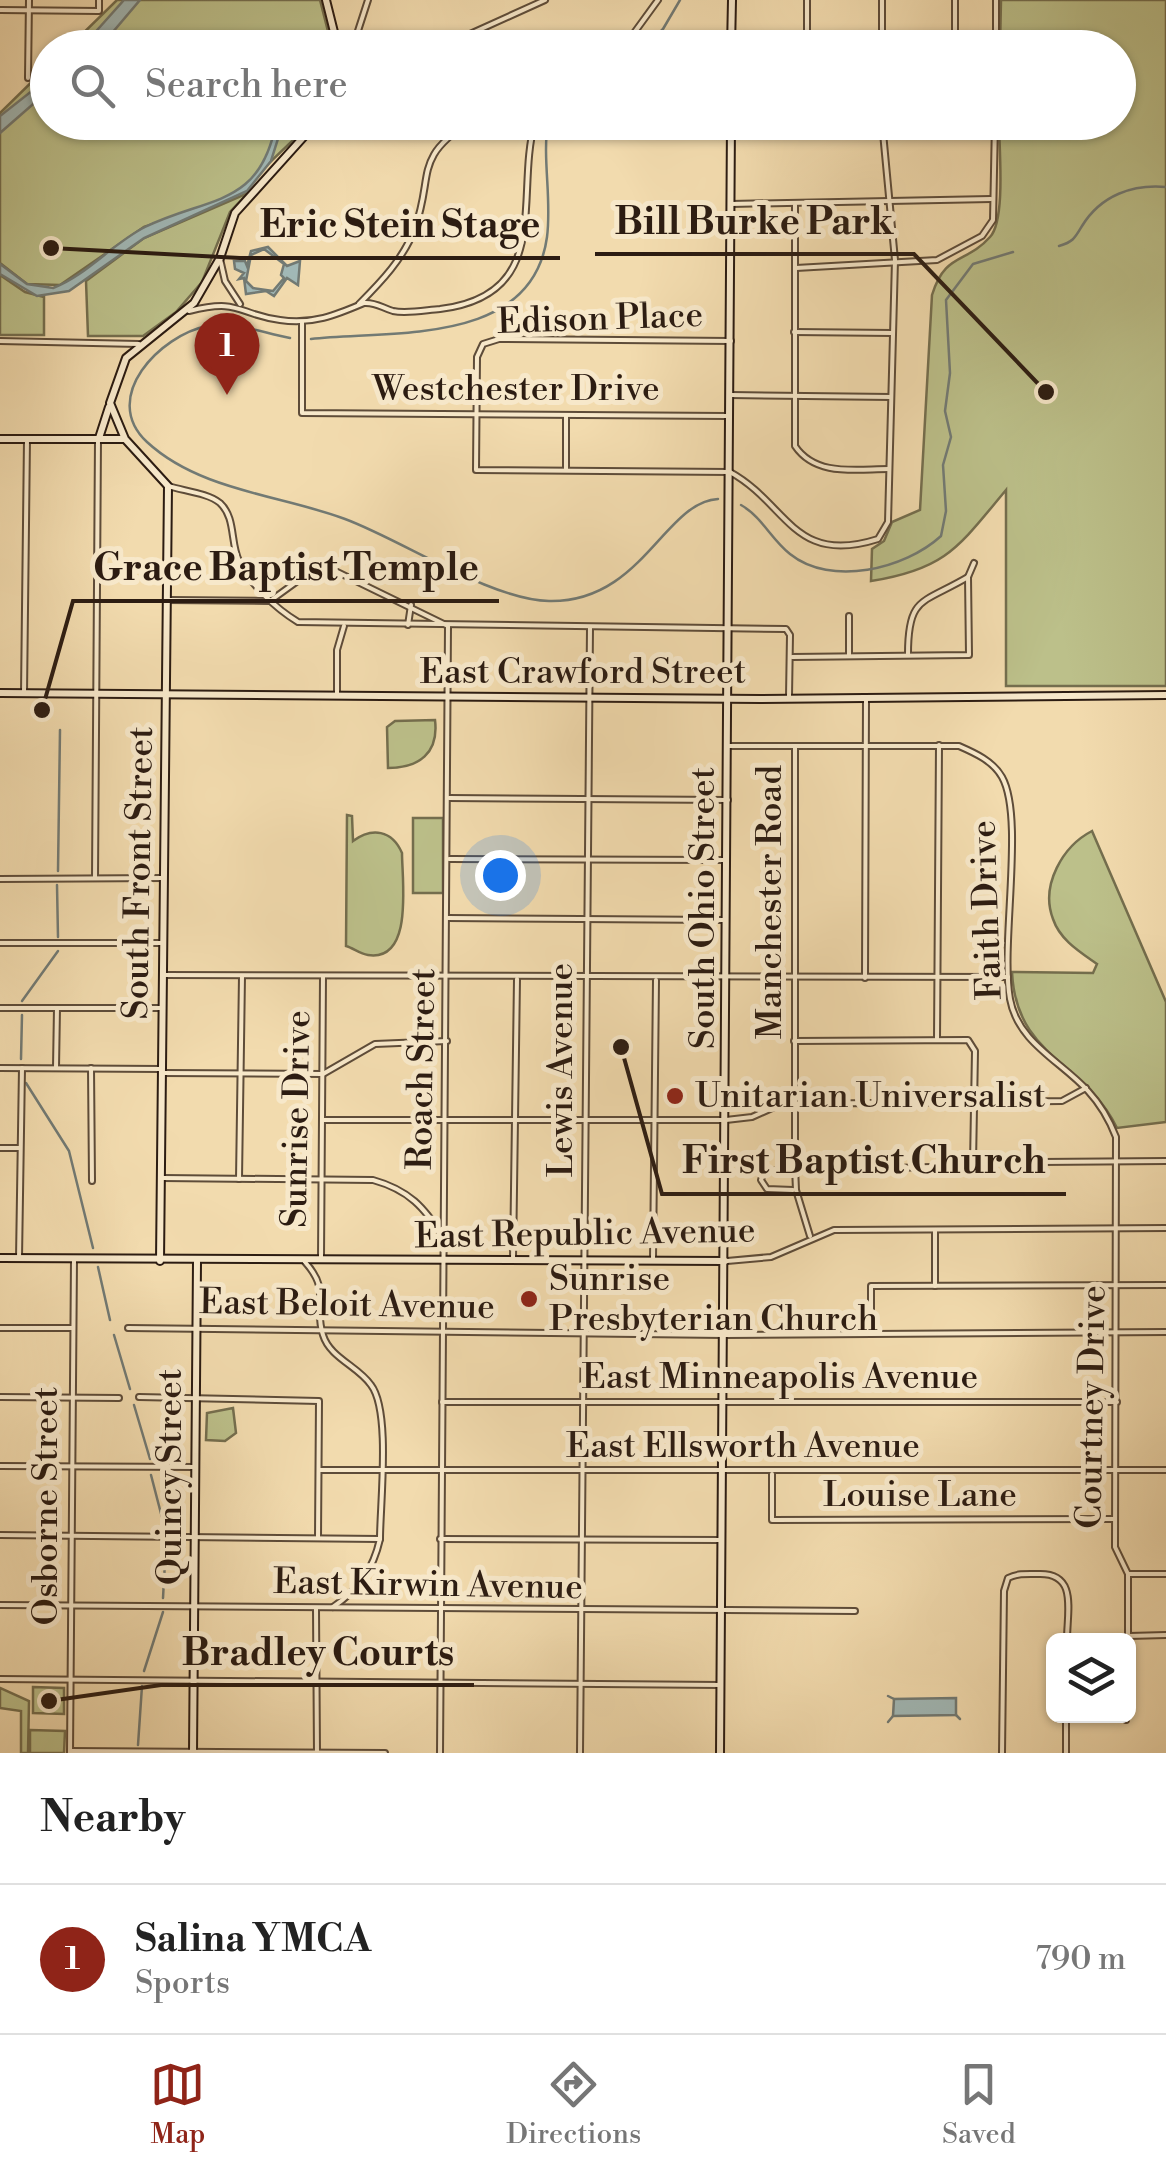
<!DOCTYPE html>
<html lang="en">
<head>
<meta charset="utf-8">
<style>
	body { margin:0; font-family:"Libre Bodoni",serif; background:#f6f6f6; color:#222 }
	.controls { position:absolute; right:30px; bottom:30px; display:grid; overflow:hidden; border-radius:15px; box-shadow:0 2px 8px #0004 }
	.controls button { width:90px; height:90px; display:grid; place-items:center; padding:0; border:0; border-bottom:2px solid #e0e0e0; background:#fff; color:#222; font:50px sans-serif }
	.you { position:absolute; left:500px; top:875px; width:35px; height:35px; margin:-25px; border:8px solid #fff; border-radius:50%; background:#1a73e8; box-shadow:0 0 0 15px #1a73e833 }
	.badge { display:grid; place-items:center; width:65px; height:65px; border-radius:50%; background:#8f2418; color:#fff; font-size:32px; font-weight:700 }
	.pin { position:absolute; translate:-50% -82px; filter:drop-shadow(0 2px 5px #0008) }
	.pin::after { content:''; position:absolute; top:52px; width:35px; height:30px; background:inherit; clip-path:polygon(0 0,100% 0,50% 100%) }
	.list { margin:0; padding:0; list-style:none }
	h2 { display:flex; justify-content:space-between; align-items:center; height:130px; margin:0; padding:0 40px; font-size:42px }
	h2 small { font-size:32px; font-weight:400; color:#767676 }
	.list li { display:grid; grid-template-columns:65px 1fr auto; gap:30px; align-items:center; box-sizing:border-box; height:150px; padding:0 40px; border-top:2px solid #e0e0e0 }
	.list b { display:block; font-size:38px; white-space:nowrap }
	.list p { margin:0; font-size:32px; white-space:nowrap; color:#767676 }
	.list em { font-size:32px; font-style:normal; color:#767676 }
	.icon { flex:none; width:55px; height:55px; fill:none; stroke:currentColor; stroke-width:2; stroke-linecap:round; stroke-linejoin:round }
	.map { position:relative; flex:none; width:1166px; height:1753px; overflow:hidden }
	.search { position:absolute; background:#fff; box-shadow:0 2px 8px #0004; left:30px; right:30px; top:30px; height:110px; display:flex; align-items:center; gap:25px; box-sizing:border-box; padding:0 35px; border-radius:55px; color:#767676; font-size:38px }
	.sheet { height:280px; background:#fff }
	nav { display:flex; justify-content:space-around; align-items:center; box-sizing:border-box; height:140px; border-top:2px solid #e0e0e0; background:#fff; font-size:28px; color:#767676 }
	nav a { display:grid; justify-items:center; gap:5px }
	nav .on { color:#8f2418 }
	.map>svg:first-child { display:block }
	.green { fill:#bcc08a; stroke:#746e4e; stroke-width:2.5 }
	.water { fill:#a1b8b6; stroke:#727a74; stroke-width:2.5; fill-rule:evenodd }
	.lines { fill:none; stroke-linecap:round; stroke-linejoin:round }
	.stream { stroke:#727a74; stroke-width:2.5 }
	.street-casing { stroke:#5e4c39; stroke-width:8 }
	.secondary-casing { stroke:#2c1c12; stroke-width:10 }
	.street { stroke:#f7e8ca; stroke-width:4 }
	.secondary { stroke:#f7e8ca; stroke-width:6 }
	.poi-dot { fill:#8f2418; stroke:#f7e8ca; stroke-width:4 }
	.labels { text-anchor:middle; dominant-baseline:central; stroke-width:10; stroke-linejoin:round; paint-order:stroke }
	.street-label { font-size:35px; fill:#2c1c12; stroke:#f7e8ca }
	.poi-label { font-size:35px; fill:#2c1c12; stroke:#f7e8ca; text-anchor:start }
	.leader { fill:none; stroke:#2c1c12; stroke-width:4 }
	.callout-dot { fill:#2c1c12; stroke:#f7e8ca; stroke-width:4 }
	.callout-label { font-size:38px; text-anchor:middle; font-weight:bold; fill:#2c1c12; stroke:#f7e8ca; stroke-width:10; stroke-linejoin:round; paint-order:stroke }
</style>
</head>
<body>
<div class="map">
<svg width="1166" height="1753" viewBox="0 0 1166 1753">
	<rect width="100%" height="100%" fill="#f2dbae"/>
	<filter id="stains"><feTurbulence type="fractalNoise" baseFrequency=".002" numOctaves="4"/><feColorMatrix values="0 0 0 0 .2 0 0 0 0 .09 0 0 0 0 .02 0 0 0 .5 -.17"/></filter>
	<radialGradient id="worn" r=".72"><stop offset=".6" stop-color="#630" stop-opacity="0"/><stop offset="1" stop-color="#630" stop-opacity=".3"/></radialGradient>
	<g class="green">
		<polygon points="117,0 320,0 332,47 68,48"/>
		<path d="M 1001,0 L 1166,0 L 1166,686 L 1006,686 L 1006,490 C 959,546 947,569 871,581 L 872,549 L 884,541 L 892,522 L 920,510 L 932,295 C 945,252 966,264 990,237 C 1006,220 999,147 999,123 L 1118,122 L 1118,48 L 1000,47 Z"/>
		<polygon points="47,67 48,122 311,123 244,187 214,204 144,227 60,285 27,284 0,263 0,113"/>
		<polygon points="248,193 230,212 202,282 176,312 143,336 88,336 86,281 144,238"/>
		<polygon points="0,275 25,292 44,297 44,335 0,335"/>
		<path d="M 435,720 C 439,753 419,768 388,768 L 387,727 L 395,721 Z"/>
		<path d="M 347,815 L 352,816 L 353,841 C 372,827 392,830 402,853 C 402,881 414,962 368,955 C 360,954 353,948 346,946 Z"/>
		<rect x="413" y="818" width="30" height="75"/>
		<path d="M 1092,831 L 1166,1002 L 1166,1122 L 1117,1128 C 1083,1059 1016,1058 1012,972 L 1093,973 L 1097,964 C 1080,952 1060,940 1053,919 C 1040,885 1063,846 1092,831 Z"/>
		<polygon points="233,1408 236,1433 225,1441 206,1440 207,1413"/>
		<polygon points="33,1687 64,1688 64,1714 33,1713"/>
		<polygon points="0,1688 29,1701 28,1753 21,1753 21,1711 0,1708"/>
		<polygon points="30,1730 65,1731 64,1753 30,1753"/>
	</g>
	<g class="water">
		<polygon points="124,0 140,0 101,46 82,47"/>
		<polygon points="47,79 47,92 0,133 0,116"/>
		<path d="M 276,123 L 283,123 L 271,161 L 247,191 L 144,238 L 69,291 L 37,296 L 0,274 L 0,264 L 27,284 L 53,288 C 87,275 113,243 145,227 C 208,196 260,208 276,123 Z"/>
		<path d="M 268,247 L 287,266 L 300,261 L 298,285 L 287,278 L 274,296 L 266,291 L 246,294 L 244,278 L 239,279 L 244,273 L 235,269 L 234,261 L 245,261 L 247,266 L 251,251 ZM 264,249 L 284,264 L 281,275 L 284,278 L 273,291 L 253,288 L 246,281 L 251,255 Z"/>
		<polygon points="956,1698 956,1715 893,1716 894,1699"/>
	</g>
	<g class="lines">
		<g class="stream">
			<polyline points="644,48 663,29 680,0"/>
			<path d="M 1059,246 C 1073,242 1075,238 1082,226 C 1101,195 1133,184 1166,187"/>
			<path d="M 290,338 C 262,333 236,321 207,326 C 161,335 99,397 147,442 C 200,491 281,495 345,519 C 402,540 491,600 549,601 C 642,603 664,502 718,499"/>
			<path d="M 311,339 C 391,330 532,347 547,237 C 552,199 542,159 548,122"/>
			<path d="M 741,505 C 762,517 771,539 790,554 C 831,587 905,569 941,536 L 946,511 L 943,465 L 951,437 L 945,411 L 950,373 L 946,300 L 973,264 L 1013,252"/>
			<polyline points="58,871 60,730"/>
			<polyline points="57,885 58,937"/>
			<polyline points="22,1001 58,951"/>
			<polyline points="21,1059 22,1015"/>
			<polyline points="26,1083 69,1151 93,1248"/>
			<polyline points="98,1267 110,1320"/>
			<polyline points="114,1335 130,1389"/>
			<polyline points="134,1405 150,1459"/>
			<polyline points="151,1475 165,1529"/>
			<polyline points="163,1598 166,1543"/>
			<polyline points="144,1671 163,1612"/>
			<polyline points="888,1696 894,1699"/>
			<polyline points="956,1715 960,1719"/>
			<polyline points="888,1722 893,1716"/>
			<polyline points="138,1745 142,1686"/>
		</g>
		<defs>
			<g id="street">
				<polyline points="0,10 99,11 99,0"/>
				<polyline points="356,37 368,0"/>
				<polyline points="337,38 351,37 381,48"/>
				<polyline points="337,46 356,40"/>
				<polyline points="439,48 545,0"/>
				<polyline points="614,48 634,33 658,0"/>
				<polyline points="705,48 729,41"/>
				<polyline points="807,48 807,0"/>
				<polyline points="882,48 882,0"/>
				<polyline points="955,48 955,0"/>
				<polyline points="996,48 996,0"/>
				<polyline points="28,78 29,0"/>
				<polyline points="531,134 995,136"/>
				<polyline points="599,134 601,122"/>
				<polyline points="807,136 807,122"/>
				<polyline points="955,136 955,122"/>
				<polyline points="731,204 991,199"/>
				<path d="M 795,205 L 795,446 C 816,477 856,469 889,469"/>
				<polyline points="220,259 225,281 240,304"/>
				<polyline points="796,268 937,260 982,236 993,220 995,122"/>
				<path d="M 359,304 C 381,282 404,258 415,228 C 434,174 413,159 469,122"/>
				<path d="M 189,311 C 241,298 236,314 280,320 C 312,325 336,315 364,303 C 376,302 382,308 393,311 C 407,314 426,310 440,309 C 555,295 514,195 535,122"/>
				<polyline points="302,322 302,413 726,416"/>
				<polyline points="794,332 892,333"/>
				<polyline points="0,341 139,344"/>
				<path d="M 731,341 L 499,339 L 483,344 L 477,357 L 476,470 L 730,472 C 788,504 793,566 878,539 L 888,522 L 895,260 L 882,122"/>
				<polyline points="731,395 891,397"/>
				<polyline points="566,470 566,415"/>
				<path d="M 168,486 C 184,491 208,493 220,503 C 236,518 230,542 239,561 C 251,585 275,608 298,622 L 786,629 L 790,635 L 789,696"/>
				<polyline points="168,600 270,601 321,564 448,626 440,1753"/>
				<polyline points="408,625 411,605"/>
				<path d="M 908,654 C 908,596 922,604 968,577"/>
				<polyline points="849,656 849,616"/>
				<polyline points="792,657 969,655 968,577 974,563"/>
				<polyline points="24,693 27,439"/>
				<polyline points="337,695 337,650 344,626"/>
				<path d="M 729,746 L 959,746 C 975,753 993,761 1002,777 C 1025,818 1000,945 1010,999 C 1018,1043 1061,1061 1088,1091 C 1101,1105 1109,1119 1116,1137 L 1115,1547 L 1128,1574 L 1128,1644"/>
				<polyline points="795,746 795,1167 796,1190 810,1236"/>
				<polyline points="449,798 728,800"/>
				<polyline points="449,859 723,860"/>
				<polyline points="95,878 98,439"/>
				<polyline points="0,879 164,878"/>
				<polyline points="448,918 723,920"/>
				<polyline points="0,943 164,943"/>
				<polyline points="163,975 1008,977"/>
				<polyline points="865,978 866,698"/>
				<polyline points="0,1008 163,1008"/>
				<polyline points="937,1040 939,745"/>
				<polyline points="794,1041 968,1040 975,1051 973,1163"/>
				<polyline points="0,1068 162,1069"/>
				<polyline points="56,1068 57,1008"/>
				<polyline points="91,1068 92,1181"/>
				<polyline points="162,1073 323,1074 375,1044 447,1041"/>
				<polyline points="323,1120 726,1120 752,1117 781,1104 1062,1101 1086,1088"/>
				<polyline points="0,1148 19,1148"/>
				<polyline points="1040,1162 1166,1161"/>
				<path d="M 163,1178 L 373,1180 C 409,1190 424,1207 444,1238"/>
				<polyline points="239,1179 242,976"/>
				<polyline points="793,1190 767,1189 761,1180 764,1171 932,1167"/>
				<polyline points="935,1231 935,1286"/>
				<polyline points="19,1258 22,1068"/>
				<polyline points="321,1258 323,977"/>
				<polyline points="513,1259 517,979"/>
				<polyline points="653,1260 656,980"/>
				<polyline points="727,1261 771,1257 834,1230 1166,1228"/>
				<path d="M 305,1262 C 332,1292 313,1305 323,1335 C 330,1358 358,1366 371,1385 C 391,1411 380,1504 380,1539 C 373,1570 359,1589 333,1607"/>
				<polyline points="0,1328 72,1328"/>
				<polyline points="128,1328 724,1335 1166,1332"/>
				<polyline points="871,1331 871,1286 1166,1285"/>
				<polyline points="0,1397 119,1398"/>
				<polyline points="139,1397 319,1401 318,1538"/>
				<polyline points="442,1402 1117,1402"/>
				<polyline points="0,1466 196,1467"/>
				<polyline points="320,1470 1166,1470"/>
				<polyline points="772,1474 772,1520 1115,1519"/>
				<polyline points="0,1535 380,1539"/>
				<polyline points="440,1539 721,1540"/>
				<polyline points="1128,1574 1166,1574"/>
				<polyline points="0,1605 855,1611"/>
				<polyline points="316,1609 317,1753"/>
				<polyline points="1129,1636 1166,1635"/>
				<polyline points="0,1679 721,1685"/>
				<polyline points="1126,1720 1126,1716"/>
				<polyline points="70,1751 385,1753"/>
				<polyline points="70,1753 74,1259"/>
				<polyline points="580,1753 590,628"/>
				<path d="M 1002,1753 L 1004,1591 L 1008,1578 C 1018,1573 1028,1574 1039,1574 C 1078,1573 1067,1611 1067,1640"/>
				<polyline points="1066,1753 1066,1716"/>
			</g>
			<g id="secondary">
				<polyline points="326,0 338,48"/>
				<polyline points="731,48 732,0"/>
				<polyline points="99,438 109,407"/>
				<polyline points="0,439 124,439"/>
				<polyline points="0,693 760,699 1166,695"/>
				<polyline points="0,1258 725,1261"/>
				<polyline points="160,1261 168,486 125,439 110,403 126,358 194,303 220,258 235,213 317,122"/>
				<polyline points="193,1753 197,1262"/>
				<polyline points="720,1753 731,122"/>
			</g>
		</defs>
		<use href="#street" class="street-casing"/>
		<use href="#secondary" class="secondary-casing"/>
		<use href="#street" class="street"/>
		<use href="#secondary" class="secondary"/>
	</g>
	<g class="poi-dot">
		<circle cx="675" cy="1096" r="10"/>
		<circle cx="529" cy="1299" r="10"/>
	</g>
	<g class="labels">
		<g class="street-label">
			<text transform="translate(600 319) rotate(-2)">Edison Place</text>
			<text x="516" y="389">Westchester Drive</text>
			<text x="583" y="672">East Crawford Street</text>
			<text transform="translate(139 873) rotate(-89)">South Front Street</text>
			<text transform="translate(770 902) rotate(-90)">Manchester Road</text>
			<text transform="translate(703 908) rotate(-90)">South Ohio Street</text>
			<text transform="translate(987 910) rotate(-92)">Faith Drive</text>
			<text transform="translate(422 1069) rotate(-89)">Roach Street</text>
			<text transform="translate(561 1070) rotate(-90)">Lewis Avenue</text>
			<text transform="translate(297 1119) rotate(-89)">Sunrise Drive</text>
			<text transform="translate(585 1234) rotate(-1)">East Republic Avenue</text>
			<text transform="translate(347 1305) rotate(1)">East Beloit Avenue</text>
			<text x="780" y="1377">East Minneapolis Avenue</text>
			<text transform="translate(1092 1407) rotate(-89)">Courtney Drive</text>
			<text x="743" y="1446">East Ellsworth Avenue</text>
			<text transform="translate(170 1477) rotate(-90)">Quincy Street</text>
			<text x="920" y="1495">Louise Lane</text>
			<text transform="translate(46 1506) rotate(-90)">Osborne Street</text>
			<text transform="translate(428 1585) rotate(1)">East Kirwin Avenue</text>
		</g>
		<g class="poi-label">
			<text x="695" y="1096">Unitarian Universalist</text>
			<text x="549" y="1279">Sunrise<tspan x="549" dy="40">Presbyterian Church</tspan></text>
		</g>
	</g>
	<path class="leader" d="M1046 392L914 254H595M51 248L240 258H560M42 710L73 601H499M621 1047L662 1194H1066M49 1701L161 1685H474"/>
	<g class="callout-dot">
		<circle cx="1046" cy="392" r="10"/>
		<circle cx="51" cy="248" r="10"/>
		<circle cx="42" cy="710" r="10"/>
		<circle cx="621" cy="1047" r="10"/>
		<circle cx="49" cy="1701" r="10"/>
	</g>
	<g class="callout-label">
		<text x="754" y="234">Bill Burke Park</text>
		<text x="400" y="237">Eric Stein Stage</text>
		<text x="286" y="580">Grace Baptist Temple</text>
		<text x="864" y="1173">First Baptist Church</text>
		<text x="318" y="1665">Bradley Courts</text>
	</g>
	<rect width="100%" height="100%" filter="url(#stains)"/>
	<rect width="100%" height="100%" fill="url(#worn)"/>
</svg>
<div class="controls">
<button><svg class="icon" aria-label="layers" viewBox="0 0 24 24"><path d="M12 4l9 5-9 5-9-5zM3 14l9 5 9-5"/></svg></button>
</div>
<div class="you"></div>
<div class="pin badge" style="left:227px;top:395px">1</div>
<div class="search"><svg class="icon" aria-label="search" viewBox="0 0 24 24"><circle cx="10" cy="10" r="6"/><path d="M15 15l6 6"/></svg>Search here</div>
</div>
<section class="sheet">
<h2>Nearby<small></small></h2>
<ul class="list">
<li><span class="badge">1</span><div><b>Salina YMCA</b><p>Sports</p></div><em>790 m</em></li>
</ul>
</section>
<nav>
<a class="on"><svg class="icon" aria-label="map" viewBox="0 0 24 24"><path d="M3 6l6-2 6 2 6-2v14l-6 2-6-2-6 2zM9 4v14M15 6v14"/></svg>Map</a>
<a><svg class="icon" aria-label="directions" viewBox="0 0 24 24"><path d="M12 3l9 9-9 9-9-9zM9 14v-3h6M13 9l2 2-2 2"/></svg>Directions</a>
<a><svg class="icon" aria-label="saved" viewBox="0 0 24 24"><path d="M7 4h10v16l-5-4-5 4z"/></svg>Saved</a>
</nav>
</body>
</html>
